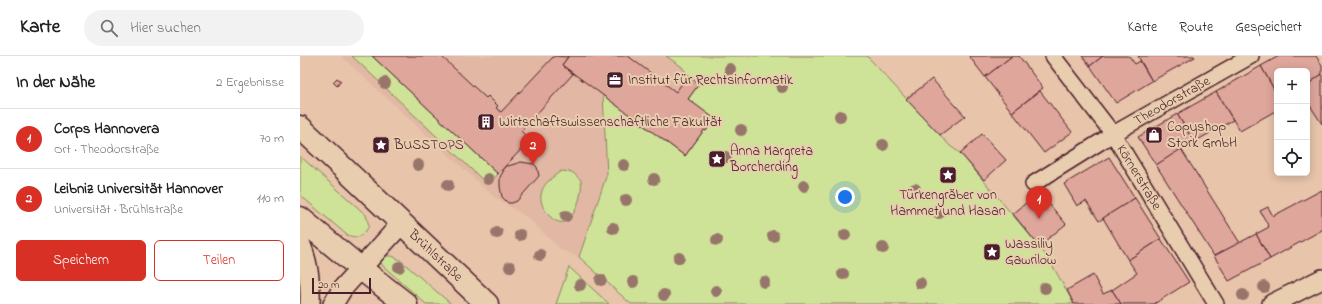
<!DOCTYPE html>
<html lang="de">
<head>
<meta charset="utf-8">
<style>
	body { margin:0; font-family:"Indie Flower",sans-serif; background:#f2f2f2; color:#202124 }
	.controls { position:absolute; right:12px; top:12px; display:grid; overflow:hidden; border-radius:6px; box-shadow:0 2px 10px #0003 }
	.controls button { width:36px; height:36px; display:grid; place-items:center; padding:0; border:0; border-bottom:1px solid #e0e0e0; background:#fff; color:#202124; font:20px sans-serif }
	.scale { position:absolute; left:12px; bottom:10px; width:59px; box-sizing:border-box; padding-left:4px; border:2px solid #4a1f2b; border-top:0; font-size:11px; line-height:14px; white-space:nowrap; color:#4a1f2b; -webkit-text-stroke:3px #e8ceaf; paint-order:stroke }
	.you { position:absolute; left:545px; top:141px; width:14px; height:14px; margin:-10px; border:3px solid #fff; border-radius:50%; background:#1a73e8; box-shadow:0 0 0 6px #1a73e833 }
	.badge { display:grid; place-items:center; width:26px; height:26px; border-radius:50%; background:#d93025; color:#fff; font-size:13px; font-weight:700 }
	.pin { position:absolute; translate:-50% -33px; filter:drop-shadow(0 1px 2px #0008) }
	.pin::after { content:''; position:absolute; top:21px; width:14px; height:12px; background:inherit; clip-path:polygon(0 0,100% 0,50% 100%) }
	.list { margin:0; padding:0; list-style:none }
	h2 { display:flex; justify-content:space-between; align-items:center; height:52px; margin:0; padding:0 16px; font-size:17px }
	h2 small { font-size:13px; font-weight:400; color:#757577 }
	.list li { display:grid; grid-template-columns:26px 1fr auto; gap:12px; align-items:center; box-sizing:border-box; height:60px; padding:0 16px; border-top:1px solid #e0e0e0 }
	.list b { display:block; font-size:15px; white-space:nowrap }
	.list p { margin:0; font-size:13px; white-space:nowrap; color:#757577 }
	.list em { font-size:13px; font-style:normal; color:#757577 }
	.actions { display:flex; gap:8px; padding:12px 16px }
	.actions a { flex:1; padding:9px 0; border:1px solid #d93025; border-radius:6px; text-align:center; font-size:14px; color:#d93025 }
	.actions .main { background:#d93025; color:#fff }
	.icon { flex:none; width:22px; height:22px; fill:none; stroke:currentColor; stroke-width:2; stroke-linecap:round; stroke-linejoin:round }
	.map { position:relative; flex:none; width:1022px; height:248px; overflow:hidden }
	header { display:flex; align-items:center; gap:24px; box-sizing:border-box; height:56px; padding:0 20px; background:#fff; border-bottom:1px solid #e0e0e0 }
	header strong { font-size:19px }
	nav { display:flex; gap:22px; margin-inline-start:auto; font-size:14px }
	.search { width:280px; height:36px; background:#f2f2f2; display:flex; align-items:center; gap:10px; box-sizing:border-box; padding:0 14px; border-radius:22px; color:#757577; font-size:15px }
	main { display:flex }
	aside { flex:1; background:#fff }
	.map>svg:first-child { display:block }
	.built { fill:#e2b8a4 }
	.green { fill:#cee398; stroke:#8c8162 }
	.building { fill:#dfa69b; stroke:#4a1f2b }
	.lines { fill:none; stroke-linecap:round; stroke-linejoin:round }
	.minor-casing { stroke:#4a1f2b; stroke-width:18 }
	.tertiary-casing { stroke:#4a1f2b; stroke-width:22 }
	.secondary-casing { stroke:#4a1f2b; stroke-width:25 }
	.minor { stroke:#e8ceaf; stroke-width:15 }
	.tertiary { stroke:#e8ceaf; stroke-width:19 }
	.secondary { stroke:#e8ceaf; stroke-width:22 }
	.tree { fill:#98746a }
	.labels { text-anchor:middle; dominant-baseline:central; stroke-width:4; stroke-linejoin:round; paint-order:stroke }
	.poi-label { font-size:14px; fill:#4a1f2b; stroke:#e8ceaf; text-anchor:start }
	.street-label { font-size:14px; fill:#4a1f2b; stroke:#e8ceaf }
</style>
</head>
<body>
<header>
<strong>Karte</strong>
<div class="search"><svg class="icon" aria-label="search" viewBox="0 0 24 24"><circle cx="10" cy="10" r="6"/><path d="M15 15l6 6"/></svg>Hier suchen</div>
<nav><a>Karte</a><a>Route</a><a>Gespeichert</a></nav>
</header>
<main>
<aside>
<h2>In der Nähe<small>2 Ergebnisse</small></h2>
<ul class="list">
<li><span class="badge">1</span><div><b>Corps Hannovera</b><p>Ort · Theodorstraße</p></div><em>70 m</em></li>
<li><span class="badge">2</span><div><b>Leibniz Universität Hannover</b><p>Universität · Brühlstraße</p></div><em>110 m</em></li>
</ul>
<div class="actions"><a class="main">Speichern</a><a>Teilen</a></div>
</aside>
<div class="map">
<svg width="1022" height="248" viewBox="0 0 1022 248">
	<rect width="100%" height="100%" fill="#e7c4aa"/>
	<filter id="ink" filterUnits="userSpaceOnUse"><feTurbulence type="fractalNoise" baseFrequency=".025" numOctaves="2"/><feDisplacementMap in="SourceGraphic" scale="8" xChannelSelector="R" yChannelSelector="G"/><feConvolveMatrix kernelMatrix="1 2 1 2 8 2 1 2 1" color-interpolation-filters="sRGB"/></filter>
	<g filter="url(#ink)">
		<polygon class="built" points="41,0 494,0 406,75 404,74 385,100 303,40 307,118 279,201 261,194 228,162 193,140"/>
		<g class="green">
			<polygon points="52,0 72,0 198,118 188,129"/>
			<polygon points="366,0 567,0 650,90 660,97 739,190 751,207 774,248 331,248 279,201 307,118 303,39 385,100 404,74 406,75 388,43 399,28 388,19 382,11"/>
			<path d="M 0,100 L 66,159 L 69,170 C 62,181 59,183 47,179 L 0,139 Z"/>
			<path d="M 261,115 L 272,116 L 281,124 C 283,137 277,155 268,165 C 265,166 262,167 259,166 C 250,164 239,149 241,139 C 242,128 253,121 261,115 Z"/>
			<polygon points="85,200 92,200 100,204 151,248 126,248 82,209 81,205"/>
			<polygon points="269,211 309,248 256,248"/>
		</g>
		<g class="building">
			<polygon points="72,0 141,0 186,42 188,40 198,50 196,52 201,56 254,0 268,1 262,9 273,18 221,75 230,84 198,118"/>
			<polygon points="267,0 328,0 376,36 388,19 399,28 388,43 415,63 406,75 404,74 385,100 262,9 268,1"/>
			<polygon points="669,0 712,0 685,21"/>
			<polygon points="712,0 719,0 743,32 712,56 685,21"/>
			<polygon points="782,0 803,0 790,10"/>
			<polygon points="803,0 829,0 835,8 840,5 852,25 816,47 790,10"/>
			<polygon points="838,0 894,0 895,1 852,25"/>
			<polygon points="979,0 1016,0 1022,9 1022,18 1007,29 1007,15 977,15 977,39 961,10"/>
			<polygon points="961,10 977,39 977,54 940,75 916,36"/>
			<polygon points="1022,18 1022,68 1007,45 1007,29"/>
			<polygon points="37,22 41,25 37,30 33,26"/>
			<polygon points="632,23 665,60 640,79 606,43"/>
			<polygon points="740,35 772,76 744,97 712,56"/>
			<polygon points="916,36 933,64 894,86 877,58"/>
			<polygon points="877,58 894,86 856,109 838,81"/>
			<polygon points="682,78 706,104 684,124 660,97"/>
			<polygon points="881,93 940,187 914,200 856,109"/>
			<polygon points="809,101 835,142 799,165 786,145 777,150 764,128"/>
			<polygon points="221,106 234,108 237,111 239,120 217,145 212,147 208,147 202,141 200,131 200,121 204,114 203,113 207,109 208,110"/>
			<polygon points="1022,134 1022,174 970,203 956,178 969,171 960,155 968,151 973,160"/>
			<polygon points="739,136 766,168 739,190 713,158"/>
			<polygon points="835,142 861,183 828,204 803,162"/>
			<polygon points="956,178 970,203 929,225 914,200"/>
			<polygon points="861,183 889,226 854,248 821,248 812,234 837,217 828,204"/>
			<polygon points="793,219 803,238 812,234 821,248 774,248 767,234"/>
		</g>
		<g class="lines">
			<defs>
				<g id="minor">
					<path id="s1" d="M 753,0 L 813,78 L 916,248"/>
					<path id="s2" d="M 733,128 L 813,78 L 951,0"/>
				</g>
				<g id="tertiary">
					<path d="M 0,186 C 8,206 11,227 10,248"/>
					<polyline points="33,248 43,232 102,167"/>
					<polyline points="972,248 1022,223"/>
				</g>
				<g id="secondary">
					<path id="s3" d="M 0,71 L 187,248"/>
					<polyline points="0,162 60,212 106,248"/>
				</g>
			</defs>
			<use href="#minor" class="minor-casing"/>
			<use href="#tertiary" class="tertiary-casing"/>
			<use href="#secondary" class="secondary-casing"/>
			<use href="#minor" class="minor"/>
			<use href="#tertiary" class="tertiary"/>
			<use href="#secondary" class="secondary"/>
		</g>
		<g class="tree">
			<circle cx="430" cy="13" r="6"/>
			<circle cx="85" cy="27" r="6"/>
			<circle cx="482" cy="31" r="6"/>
			<circle cx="540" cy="60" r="6"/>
			<circle cx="441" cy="74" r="6"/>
			<circle cx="583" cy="89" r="6"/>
			<circle cx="426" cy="101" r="6"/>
			<circle cx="118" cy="109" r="6"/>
			<circle cx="324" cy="109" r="6"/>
			<circle cx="188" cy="123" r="6"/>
			<circle cx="354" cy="123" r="6"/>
			<circle cx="148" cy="129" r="6"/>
			<circle cx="504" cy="130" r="6"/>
			<circle cx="615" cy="133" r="6"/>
			<circle cx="326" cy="144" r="6"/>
			<circle cx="639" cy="157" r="6"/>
			<circle cx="266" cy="160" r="6"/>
			<circle cx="313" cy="172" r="6"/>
			<circle cx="197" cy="177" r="6"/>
			<circle cx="220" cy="179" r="6"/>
			<circle cx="545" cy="179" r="6"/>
			<circle cx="473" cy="180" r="6"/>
			<circle cx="417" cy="184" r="6"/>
			<circle cx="583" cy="192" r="6"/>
			<circle cx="240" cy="199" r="6"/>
			<circle cx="379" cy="202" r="6"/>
			<circle cx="99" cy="211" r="6"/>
			<circle cx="210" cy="211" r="6"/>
			<circle cx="543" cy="218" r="6"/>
			<circle cx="301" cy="224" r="6"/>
			<circle cx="333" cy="226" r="6"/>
			<circle cx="464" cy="226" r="6"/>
			<circle cx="620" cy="227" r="6"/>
			<circle cx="280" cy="229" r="6"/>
			<circle cx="964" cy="231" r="6"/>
			<circle cx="745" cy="232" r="6"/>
			<circle cx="416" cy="235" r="6"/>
			<circle cx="364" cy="239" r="6"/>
			<circle cx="943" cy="239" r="6"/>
		</g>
	</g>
	<defs>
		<symbol id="office-square" viewBox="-11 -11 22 22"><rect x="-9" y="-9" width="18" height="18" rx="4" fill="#4a1f2b" stroke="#e8ceaf"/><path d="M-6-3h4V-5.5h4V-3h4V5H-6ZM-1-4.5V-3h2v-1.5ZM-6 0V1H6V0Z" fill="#fff"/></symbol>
		<symbol id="building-square" viewBox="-11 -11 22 22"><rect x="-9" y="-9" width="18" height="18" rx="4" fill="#4a1f2b" stroke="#e8ceaf"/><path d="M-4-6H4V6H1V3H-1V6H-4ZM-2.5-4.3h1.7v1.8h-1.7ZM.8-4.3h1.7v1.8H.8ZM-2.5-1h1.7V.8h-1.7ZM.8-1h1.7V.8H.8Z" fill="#fff"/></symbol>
		<symbol id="shop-square" viewBox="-11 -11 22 22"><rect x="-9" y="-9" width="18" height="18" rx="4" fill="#4a1f2b" stroke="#e8ceaf"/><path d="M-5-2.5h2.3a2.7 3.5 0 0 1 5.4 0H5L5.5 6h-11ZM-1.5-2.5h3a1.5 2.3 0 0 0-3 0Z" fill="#fff"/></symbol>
		<symbol id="sight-square" viewBox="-11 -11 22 22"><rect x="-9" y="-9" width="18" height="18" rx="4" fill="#4a1f2b" stroke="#e8ceaf"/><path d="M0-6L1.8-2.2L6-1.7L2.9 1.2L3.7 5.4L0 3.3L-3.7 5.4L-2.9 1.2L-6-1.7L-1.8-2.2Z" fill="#fff"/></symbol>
	</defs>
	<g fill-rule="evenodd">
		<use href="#office-square" x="305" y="14" width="20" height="20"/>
		<use href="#building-square" x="176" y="56" width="20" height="20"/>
		<use href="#shop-square" x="844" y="69" width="20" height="20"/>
		<use href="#sight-square" x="71" y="79" width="20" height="20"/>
		<use href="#sight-square" x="407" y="93" width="20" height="20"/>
		<use href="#sight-square" x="638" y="109" width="20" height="20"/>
		<use href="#sight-square" x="682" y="186" width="20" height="20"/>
	</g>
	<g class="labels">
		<g class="poi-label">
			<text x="328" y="24">Institut für Rechtsinformatik</text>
			<text x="199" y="66">Wirtschaftswissenschaftliche Fakultät</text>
			<text x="867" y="71">Copyshop<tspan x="867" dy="16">Stork GmbH</tspan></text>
			<text x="94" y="89">BUSSTOPS</text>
			<text x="430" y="95">Anna Margreta<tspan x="430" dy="16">Borcherding</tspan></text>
			<text x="648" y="139" text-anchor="middle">Türkengräber von<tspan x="648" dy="16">Hammet und Hasan</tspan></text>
			<text x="705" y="188">Wassiliy<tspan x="705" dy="16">Gawrilow</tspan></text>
		</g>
		<g class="street-label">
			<text stroke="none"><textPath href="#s2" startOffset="162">Theodorstraße</textPath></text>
			<text stroke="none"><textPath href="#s1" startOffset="149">Körnerstraße</textPath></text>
			<text stroke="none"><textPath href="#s3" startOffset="187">Brühlstraße</textPath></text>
		</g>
	</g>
</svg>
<div class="controls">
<button>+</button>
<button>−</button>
<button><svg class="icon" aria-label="locate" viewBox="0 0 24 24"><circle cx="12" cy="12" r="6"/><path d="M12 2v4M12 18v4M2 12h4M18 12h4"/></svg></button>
</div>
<div class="scale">20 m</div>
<div class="you"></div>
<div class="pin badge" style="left:739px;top:163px">1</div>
<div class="pin badge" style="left:233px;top:109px">2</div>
</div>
</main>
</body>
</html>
